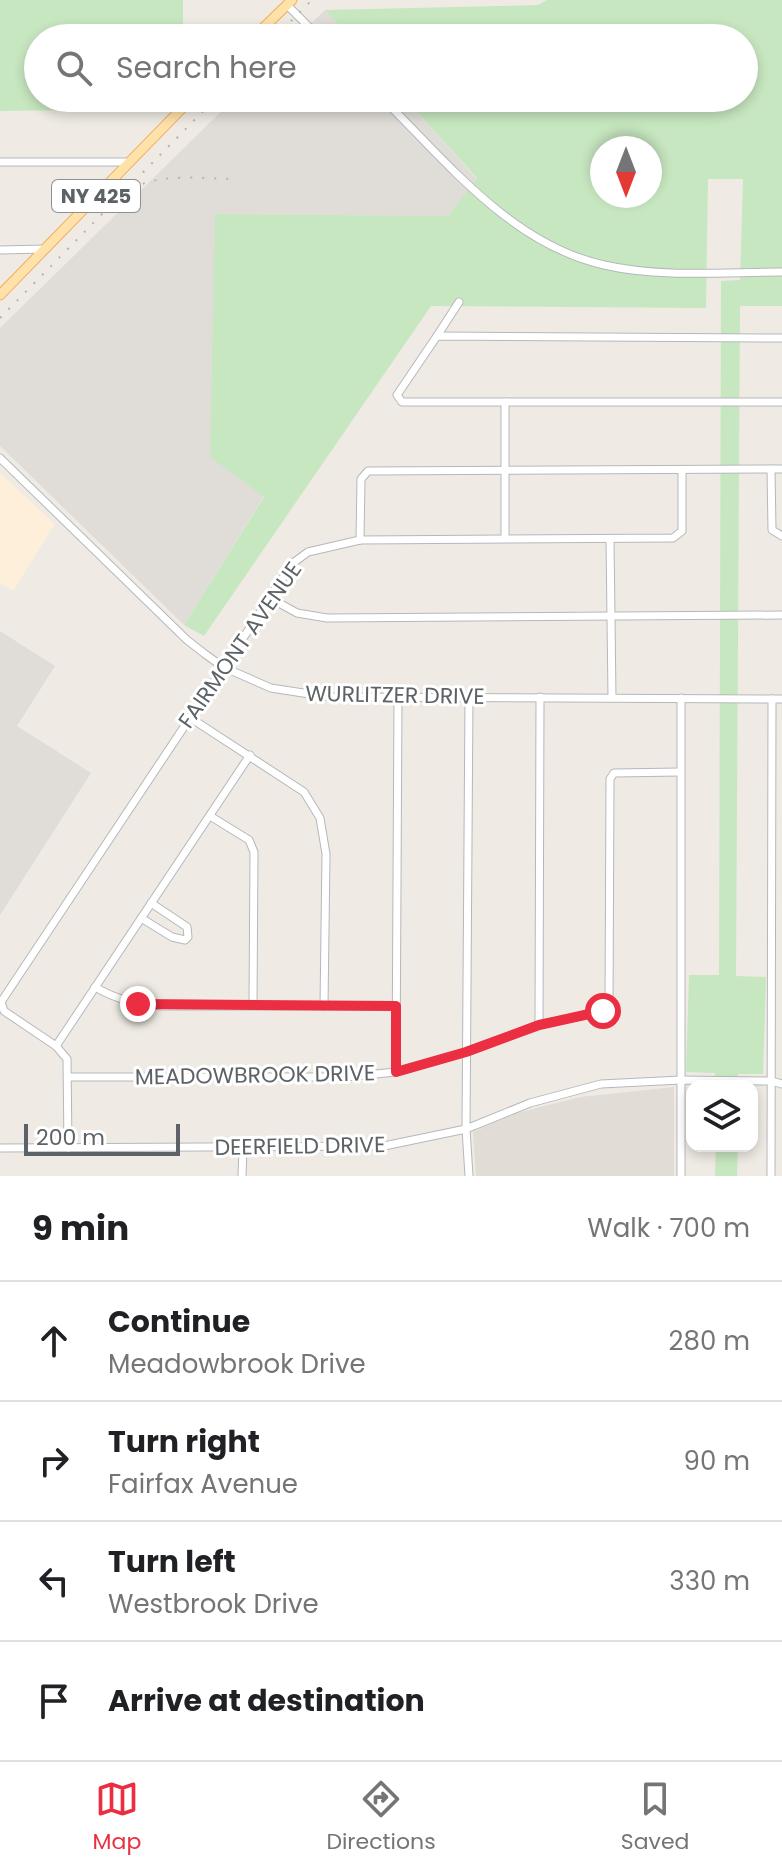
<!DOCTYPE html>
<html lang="en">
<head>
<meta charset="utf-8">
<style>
	body { margin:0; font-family:Poppins,sans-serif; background:#f6f6f6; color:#202124 }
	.controls { position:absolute; right:24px; bottom:24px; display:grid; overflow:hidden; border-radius:16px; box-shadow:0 4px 12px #0003 }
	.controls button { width:72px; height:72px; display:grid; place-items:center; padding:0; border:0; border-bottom:2px solid #e0e0e0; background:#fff; color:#202124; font:40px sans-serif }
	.compass { position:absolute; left:590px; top:136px; width:72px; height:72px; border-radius:50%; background:#fff; box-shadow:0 4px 12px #0003; rotate:180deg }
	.scale { position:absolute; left:24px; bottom:20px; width:156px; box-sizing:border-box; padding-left:8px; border:4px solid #5c6265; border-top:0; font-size:22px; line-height:28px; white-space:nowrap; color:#5c6265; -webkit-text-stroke:6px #fff; paint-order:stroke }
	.stop { position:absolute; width:24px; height:24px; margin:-18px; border:6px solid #eb2e41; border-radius:50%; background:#fff }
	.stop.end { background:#eb2e41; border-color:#fff; box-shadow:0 2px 8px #0008 }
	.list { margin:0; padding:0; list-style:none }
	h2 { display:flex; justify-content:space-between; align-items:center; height:104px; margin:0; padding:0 32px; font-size:34px }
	h2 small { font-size:26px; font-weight:400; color:#757577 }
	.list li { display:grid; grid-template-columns:52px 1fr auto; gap:24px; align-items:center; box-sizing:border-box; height:120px; padding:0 32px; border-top:2px solid #e0e0e0 }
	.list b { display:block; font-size:30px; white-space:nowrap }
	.list p { margin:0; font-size:26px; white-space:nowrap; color:#757577 }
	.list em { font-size:26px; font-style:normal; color:#757577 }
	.icon { flex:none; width:44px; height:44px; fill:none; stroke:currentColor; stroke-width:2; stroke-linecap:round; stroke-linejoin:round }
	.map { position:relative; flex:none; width:782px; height:1176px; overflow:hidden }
	.search { position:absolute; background:#fff; box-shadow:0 4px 12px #0003; left:24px; right:24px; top:24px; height:88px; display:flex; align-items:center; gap:20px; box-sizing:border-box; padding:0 28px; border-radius:44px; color:#757577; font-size:30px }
	.sheet { height:584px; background:#fff }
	nav { display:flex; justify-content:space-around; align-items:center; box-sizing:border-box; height:112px; border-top:2px solid #e0e0e0; background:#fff; font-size:22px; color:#757577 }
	nav a { display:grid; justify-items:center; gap:4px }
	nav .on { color:#eb2e41 }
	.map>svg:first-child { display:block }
	.commercial { fill:#feefda }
	.industrial { fill:#e0ddd8 }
	.education { fill:#e1dcd5 }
	.green { fill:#c7e7c0; fill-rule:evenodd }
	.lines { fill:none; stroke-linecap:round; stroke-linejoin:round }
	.minor-casing { stroke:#b5b8bb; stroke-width:9 }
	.major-casing { stroke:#f3ac59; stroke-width:11 }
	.minor { stroke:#fff; stroke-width:7 }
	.major { stroke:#ffe2a9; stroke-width:9 }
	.rail { stroke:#b3b4b5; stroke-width:2; stroke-dasharray:2 10; stroke-linecap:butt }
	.route { stroke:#eb2e41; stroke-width:10 }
	.labels { text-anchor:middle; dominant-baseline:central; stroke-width:6; stroke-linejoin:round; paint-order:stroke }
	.shield { fill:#fff; stroke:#8d9193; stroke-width:2 }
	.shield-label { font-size:20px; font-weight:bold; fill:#5c6265 }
	.street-label { font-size:22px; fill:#5c6265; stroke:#fff }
</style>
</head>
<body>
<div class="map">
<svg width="782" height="1176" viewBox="0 0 782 1176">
	<rect width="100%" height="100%" fill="#efebe4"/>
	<polygon class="commercial" points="0,473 55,524 13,591 0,583"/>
	<g class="industrial">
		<polygon points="325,10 350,38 296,38"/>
		<polygon points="235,98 404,98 477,179 448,216 215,214 264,496 184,625 0,446 0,328"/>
		<polygon points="0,631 55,666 17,726 91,773 0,915"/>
	</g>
	<polygon class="education" points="674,1087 674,1176 476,1176 473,1132 517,1113 580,1097"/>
	<g class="green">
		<polygon points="0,0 183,0 183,38 38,38 38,98 80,98 81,110 0,111"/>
		<path d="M 547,0 L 782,0 L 782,306 L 740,306 L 736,976 L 766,977 L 763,1074 L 738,1074 L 738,1086 L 716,1086 L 715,1073 L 686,1072 L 689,975 L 719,975 L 721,281 L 740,280 L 743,179 L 708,179 L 706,308 L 431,306 L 204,636 L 184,625 L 264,497 L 210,457 L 215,214 L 448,216 L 477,178 L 404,98 L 744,98 L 744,38 L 350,38 L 325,10 L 538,5 ZM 602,148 L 650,148 L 650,196 L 602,196 Z"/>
		<polygon points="716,1146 738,1146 737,1176 715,1176"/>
	</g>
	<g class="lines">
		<defs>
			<g id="minor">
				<polyline points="287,5 320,38"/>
				<path d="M 382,98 C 447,162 511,244 604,265 C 661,278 724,272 782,272"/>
				<polyline points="0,162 129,162"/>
				<polyline points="0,250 45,249"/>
				<polyline points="437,336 459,302"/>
				<polyline points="782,338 437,336 397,395 402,402 782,402"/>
				<polyline points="505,402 505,538"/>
				<polyline points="0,458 187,640 205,654 223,667 271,688 329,697 782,699"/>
				<polyline points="771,469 772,530 782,536"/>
				<polyline points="610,539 612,698"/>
				<polyline points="360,540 361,479 368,471 782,469"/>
				<polyline points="270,598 297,613 327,618 782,615"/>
				<polyline points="681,698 681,1176"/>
				<polyline points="189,717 304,792 320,818 326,854 324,1006"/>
				<polyline points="210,816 249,840 254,852 253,1005"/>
				<polyline points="141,918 172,937 185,940 188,937 187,927 151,903"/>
				<path d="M 95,987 C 117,1000 137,1004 162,1006 L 396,1006"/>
				<polyline points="539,1025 540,697"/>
				<polyline points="56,1046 250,755"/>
				<polyline points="396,1072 398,697"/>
				<polyline points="69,1077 345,1077 396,1072 466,1052 539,1025 603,1011 609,1007 610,779 614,773 680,772"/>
				<polyline points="0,1148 384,1146 466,1129 530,1103 601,1084 681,1080 771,1081 782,1084"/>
				<polyline points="68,1148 67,1059 56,1046 4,1011 1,1002 293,563 308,552 360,540 673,538 682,531 682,470"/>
				<polyline points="242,1176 243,1148"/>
				<polyline points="469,1176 466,1129 469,697"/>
				<polyline points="771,1176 772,699"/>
			</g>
			<g id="major">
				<polyline points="253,38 292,0"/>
				<polyline points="0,295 192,98"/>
			</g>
		</defs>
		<use href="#minor" class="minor-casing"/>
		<use href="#major" class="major-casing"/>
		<use href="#minor" class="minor"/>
		<use href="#major" class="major"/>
		<g class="rail">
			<polyline points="274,38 312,0"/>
			<path d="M 132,189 C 160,172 204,179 235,179"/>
			<polyline points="0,318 216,98"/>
		</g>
	</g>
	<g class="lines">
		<polyline class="route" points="138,1004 396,1006 396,1072 466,1052 539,1025 603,1011"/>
	</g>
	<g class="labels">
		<rect class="shield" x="52" y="180" width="88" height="32" rx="6"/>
		<g class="shield-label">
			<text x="96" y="196">NY 425</text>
		</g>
		<g class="street-label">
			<text transform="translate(240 645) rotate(-55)">FAIRMONT AVENUE</text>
			<text transform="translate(395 695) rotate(1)">WURLITZER DRIVE</text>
			<text transform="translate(255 1075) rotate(-1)">MEADOWBROOK DRIVE</text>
			<text transform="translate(300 1146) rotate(-1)">DEERFIELD DRIVE</text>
		</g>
	</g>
</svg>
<div class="controls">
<button><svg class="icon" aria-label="layers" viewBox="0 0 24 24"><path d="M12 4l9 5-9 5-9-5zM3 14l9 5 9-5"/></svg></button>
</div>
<svg class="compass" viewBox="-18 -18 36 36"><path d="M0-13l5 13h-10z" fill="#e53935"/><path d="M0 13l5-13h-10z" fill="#757577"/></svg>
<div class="scale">200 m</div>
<div class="stop" style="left:603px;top:1011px"></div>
<div class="stop end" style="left:138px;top:1004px"></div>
<div class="search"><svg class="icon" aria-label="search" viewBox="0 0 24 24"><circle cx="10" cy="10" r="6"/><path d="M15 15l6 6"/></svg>Search here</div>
</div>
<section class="sheet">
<h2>9 min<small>Walk · 700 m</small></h2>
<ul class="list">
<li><svg class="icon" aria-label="ahead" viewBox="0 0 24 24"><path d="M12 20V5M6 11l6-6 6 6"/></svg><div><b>Continue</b><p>Meadowbrook Drive</p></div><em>280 m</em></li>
<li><svg class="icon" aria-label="right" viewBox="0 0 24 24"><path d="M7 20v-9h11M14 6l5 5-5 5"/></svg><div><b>Turn right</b><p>Fairfax Avenue</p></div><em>90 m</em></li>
<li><svg class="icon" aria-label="left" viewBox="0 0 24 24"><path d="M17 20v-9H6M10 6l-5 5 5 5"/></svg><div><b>Turn left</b><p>Westbrook Drive</p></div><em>330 m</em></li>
<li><svg class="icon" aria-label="arrive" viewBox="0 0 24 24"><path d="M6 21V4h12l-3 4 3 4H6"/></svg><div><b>Arrive at destination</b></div></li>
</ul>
</section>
<nav>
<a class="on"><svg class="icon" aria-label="map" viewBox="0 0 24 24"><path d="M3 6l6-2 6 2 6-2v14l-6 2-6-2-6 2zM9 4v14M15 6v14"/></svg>Map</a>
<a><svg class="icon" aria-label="directions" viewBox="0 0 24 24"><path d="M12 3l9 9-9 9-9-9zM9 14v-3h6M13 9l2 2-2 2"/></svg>Directions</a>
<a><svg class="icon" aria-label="saved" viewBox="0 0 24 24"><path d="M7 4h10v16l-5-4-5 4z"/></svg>Saved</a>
</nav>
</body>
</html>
